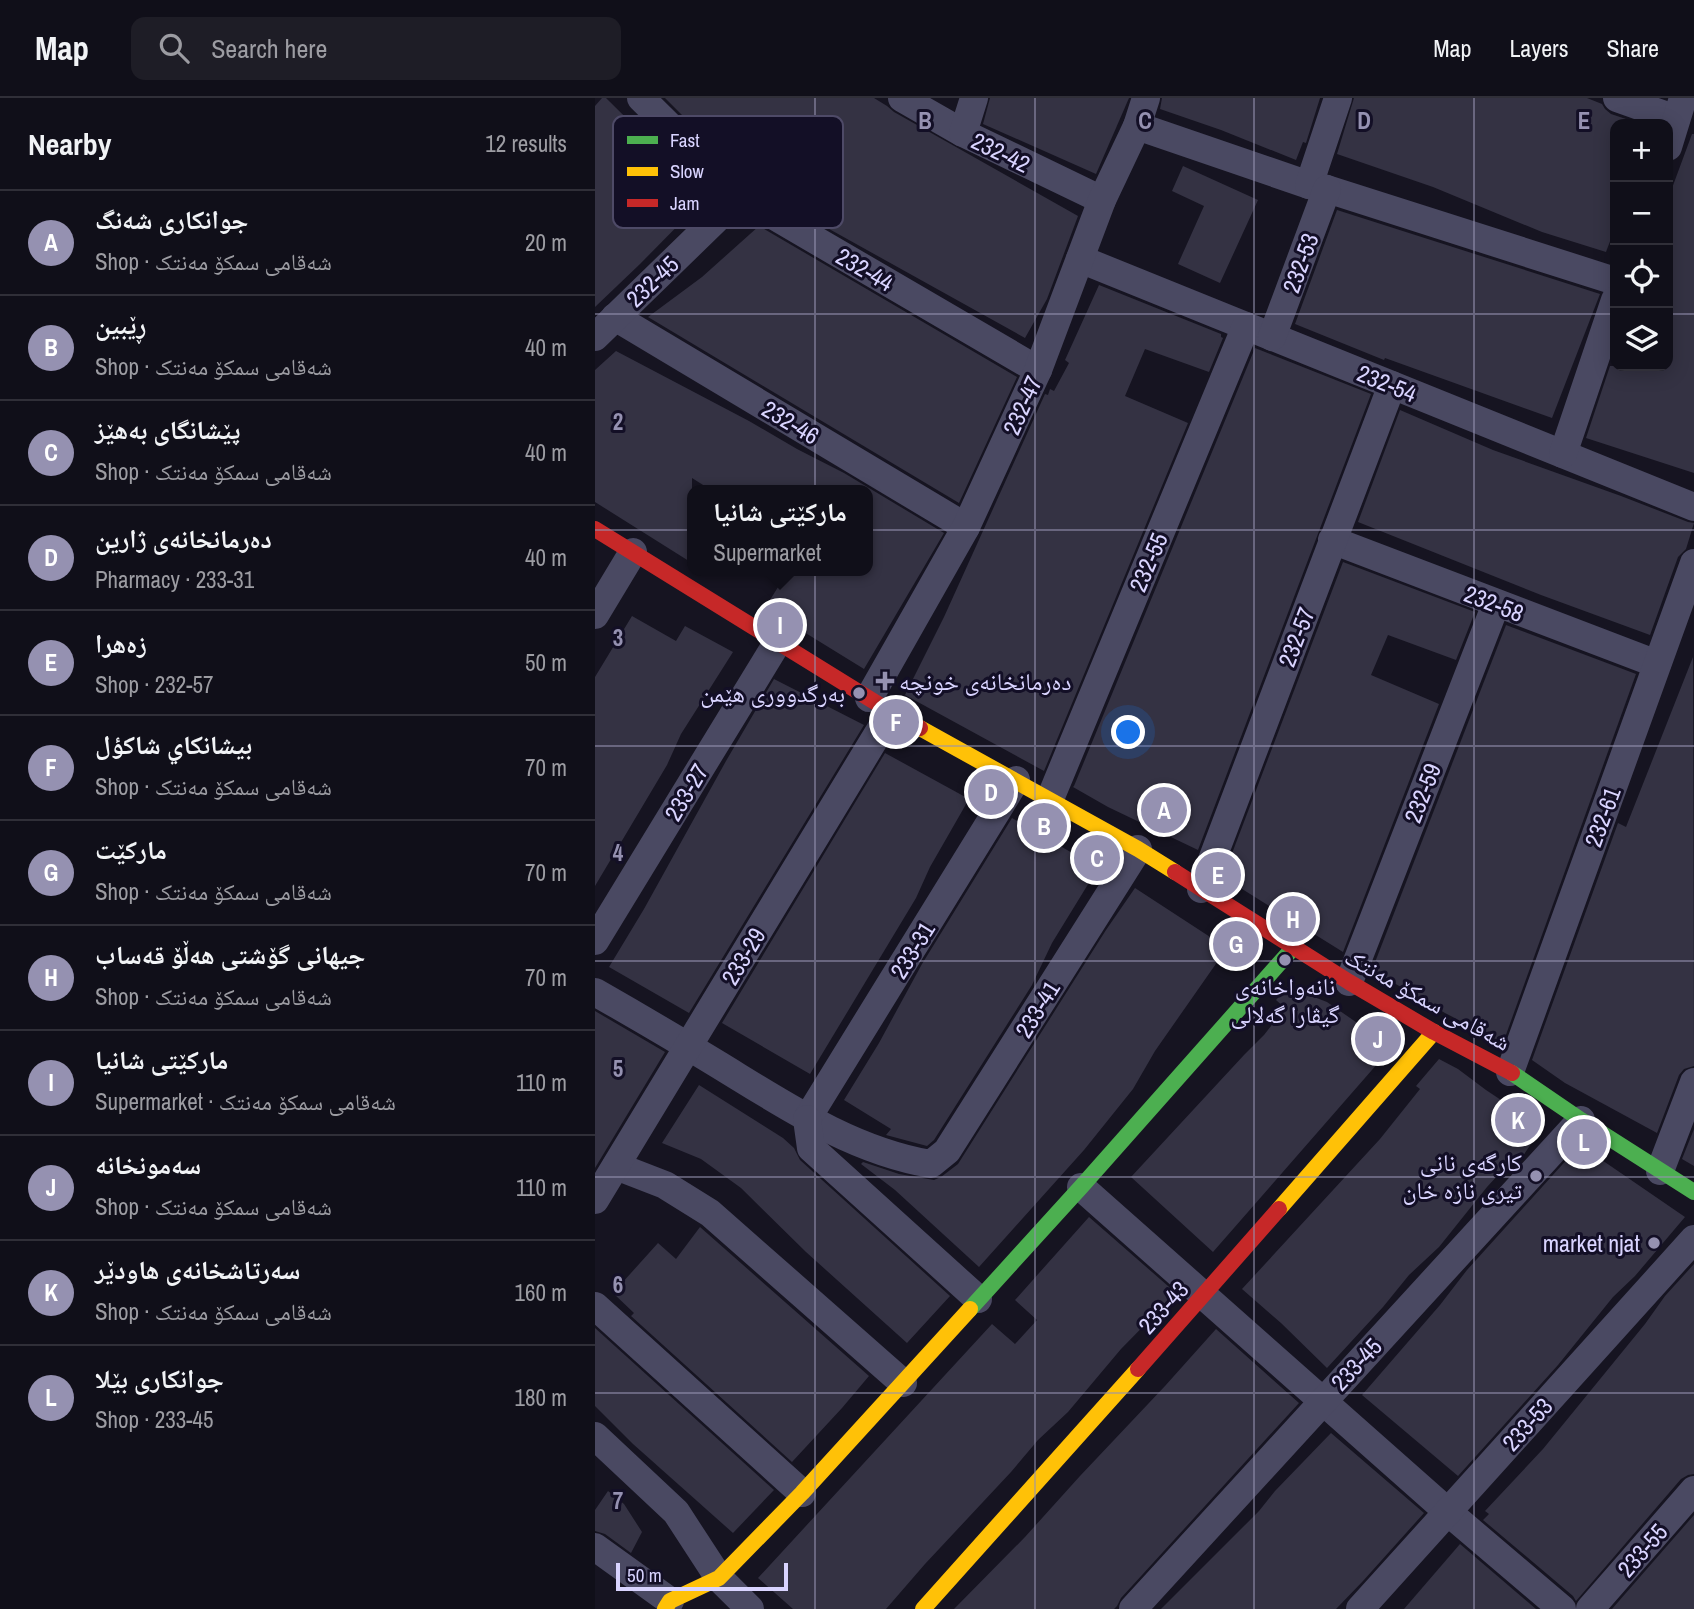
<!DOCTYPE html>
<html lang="en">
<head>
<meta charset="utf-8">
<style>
	body { margin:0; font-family:"Archivo Narrow","Noto Naskh Arabic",sans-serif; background:#1e1d26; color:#f1f3f6 }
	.controls { position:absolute; right:21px; top:21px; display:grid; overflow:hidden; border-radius:14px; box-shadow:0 4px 18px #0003 }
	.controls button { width:63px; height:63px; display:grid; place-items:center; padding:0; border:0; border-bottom:2px solid #302f38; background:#100f19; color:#f1f3f6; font:35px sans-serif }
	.scale { position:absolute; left:21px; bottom:18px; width:172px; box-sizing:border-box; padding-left:7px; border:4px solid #d9d4ff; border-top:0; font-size:19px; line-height:24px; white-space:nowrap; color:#d9d4ff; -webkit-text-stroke:5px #130f26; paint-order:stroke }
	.you { position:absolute; left:534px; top:635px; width:24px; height:24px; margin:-18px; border:5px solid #fff; border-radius:50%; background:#1a73e8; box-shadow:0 0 0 10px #1a73e833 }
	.badge { display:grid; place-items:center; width:46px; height:46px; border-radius:50%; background:#9591b1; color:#fff; font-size:23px; font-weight:700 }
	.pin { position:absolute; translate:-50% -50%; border:4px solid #fff; box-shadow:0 2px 7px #0006 }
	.popup { position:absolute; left:92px; top:387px; width:186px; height:91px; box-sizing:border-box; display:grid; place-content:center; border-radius:14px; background:#100f19; filter:drop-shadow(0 2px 5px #0005); font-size:23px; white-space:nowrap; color:#9c9ca2 }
	.popup b { font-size:26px; color:#f1f3f6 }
	.popup::after { content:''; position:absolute; left:50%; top:100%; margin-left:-14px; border:14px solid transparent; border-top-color:#100f19 }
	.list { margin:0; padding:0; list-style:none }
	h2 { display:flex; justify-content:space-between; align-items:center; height:91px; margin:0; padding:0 28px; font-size:30px }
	h2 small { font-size:23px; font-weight:400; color:#9c9ca2 }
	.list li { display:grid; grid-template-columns:46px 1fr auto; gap:21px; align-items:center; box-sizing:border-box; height:105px; padding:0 28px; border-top:2px solid #302f38 }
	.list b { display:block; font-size:26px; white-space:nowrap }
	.list p { margin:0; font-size:23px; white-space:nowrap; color:#9c9ca2 }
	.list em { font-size:23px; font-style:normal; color:#9c9ca2 }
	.icon { flex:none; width:38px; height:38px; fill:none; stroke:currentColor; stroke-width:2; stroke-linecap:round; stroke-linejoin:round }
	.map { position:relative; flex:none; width:1099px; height:1511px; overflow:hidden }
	header { display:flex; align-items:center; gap:42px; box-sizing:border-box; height:98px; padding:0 35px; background:#100f19; border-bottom:2px solid #302f38 }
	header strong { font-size:33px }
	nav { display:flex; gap:38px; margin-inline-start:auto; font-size:24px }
	.search { width:490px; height:63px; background:#1e1d26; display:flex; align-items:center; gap:18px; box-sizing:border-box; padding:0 24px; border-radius:14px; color:#9c9ca2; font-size:26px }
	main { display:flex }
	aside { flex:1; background:#100f19 }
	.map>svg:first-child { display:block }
	.building { fill:#343243 }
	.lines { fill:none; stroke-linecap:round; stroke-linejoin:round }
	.street { stroke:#4a4962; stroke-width:28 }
	.fast { stroke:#4caf50; stroke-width:16 }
	.slow { stroke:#ffc107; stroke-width:16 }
	.jam { stroke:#c62828; stroke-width:16 }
	.grid { fill:none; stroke:#9591b1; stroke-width:2; stroke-opacity:0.55 }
	.poi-dot { fill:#9591b1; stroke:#130f26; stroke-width:2.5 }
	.labels { text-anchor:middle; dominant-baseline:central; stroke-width:6; stroke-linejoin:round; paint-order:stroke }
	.street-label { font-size:24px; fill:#d9d4ff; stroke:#130f26 }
	.poi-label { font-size:24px; fill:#d9d4ff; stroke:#130f26; text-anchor:end }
	.key { fill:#130f26; stroke:#4e4a67; stroke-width:2 }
	.key-label { font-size:19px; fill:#d9d4ff }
	.grid-label { font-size:23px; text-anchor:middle; font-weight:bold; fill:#9591b1; stroke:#130f26; stroke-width:6; stroke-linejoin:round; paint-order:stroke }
</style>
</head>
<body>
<header>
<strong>Map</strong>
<div class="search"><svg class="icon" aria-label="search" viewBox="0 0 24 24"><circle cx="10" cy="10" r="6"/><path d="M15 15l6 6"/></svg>Search here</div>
<nav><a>Map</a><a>Layers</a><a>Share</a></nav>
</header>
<main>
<aside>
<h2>Nearby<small>12 results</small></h2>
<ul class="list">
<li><span class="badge">A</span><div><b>جوانکاری شەنگ</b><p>Shop · شەقامی سمکۆ مەنتک</p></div><em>20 m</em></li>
<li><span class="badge">B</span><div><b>ڕێبین</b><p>Shop · شەقامی سمکۆ مەنتک</p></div><em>40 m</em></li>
<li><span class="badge">C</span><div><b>پێشانگای بەهێز</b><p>Shop · شەقامی سمکۆ مەنتک</p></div><em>40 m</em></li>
<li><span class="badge">D</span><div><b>دەرمانخانەی ژارین</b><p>Pharmacy · 233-31</p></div><em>40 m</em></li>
<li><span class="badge">E</span><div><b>زەهرا</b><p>Shop · 232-57</p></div><em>50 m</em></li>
<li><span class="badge">F</span><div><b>بيشانكاي شاكؤل</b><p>Shop · شەقامی سمکۆ مەنتک</p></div><em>70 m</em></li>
<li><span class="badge">G</span><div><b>مارکێت</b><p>Shop · شەقامی سمکۆ مەنتک</p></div><em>70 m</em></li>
<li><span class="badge">H</span><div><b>جیهانی گۆشتی هەڵۆ قەساب</b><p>Shop · شەقامی سمکۆ مەنتک</p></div><em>70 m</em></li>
<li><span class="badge">I</span><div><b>مارکێتی شانیا</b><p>Supermarket · شەقامی سمکۆ مەنتک</p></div><em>110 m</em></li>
<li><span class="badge">J</span><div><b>سەمونخانە</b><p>Shop · شەقامی سمکۆ مەنتک</p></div><em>110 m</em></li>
<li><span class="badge">K</span><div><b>سەرتاشخانەی هاودێر</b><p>Shop · شەقامی سمکۆ مەنتک</p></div><em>160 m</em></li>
<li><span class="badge">L</span><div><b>جوانکاری بێلا</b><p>Shop · 233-45</p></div><em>180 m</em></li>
</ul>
</aside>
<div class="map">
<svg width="1099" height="1511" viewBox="0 0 1099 1511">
	<rect width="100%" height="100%" fill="#161421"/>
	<g class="building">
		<polygon points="7,0 11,0 111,99 45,166 0,209 0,8"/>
		<polygon points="70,0 279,0 292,8 299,14 483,118 452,201 430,240 236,132 155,85"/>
		<polygon points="395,0 534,0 501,76 388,26"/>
		<polygon points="567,0 725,0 711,45 708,44 701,62 626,32 565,11"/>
		<polygon points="759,0 992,0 1007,6 1010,11 1016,16 1046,26 1020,26 1020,130 1011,154 947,134 838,89 742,56"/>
		<polygon points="1097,36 1099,36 1099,375 991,340 1015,268 1073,268 1073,101"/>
		<polygon points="588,68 663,102 625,185 583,166 609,108 577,93"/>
		<polygon points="742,112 1005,196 957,320 790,260 789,262 700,226"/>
		<polygon points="164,128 422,279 364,405 53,219 107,179"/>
		<polygon points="504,187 626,236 626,239 628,240 614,274 550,251 530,298 593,325 449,673 310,597 349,519 450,296 453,297 455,291 459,293 474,265 470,262"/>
		<polygon points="660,250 776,296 603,752 513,709 478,689 479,688"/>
		<polygon points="21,253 154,323 202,351 249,375 349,435 269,571 170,510 193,473 272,473 272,392 116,392 97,380 97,465 0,404 0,272"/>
		<polygon points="805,312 898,352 1026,398 1093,424 1099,425 1091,451 1083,459 1055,537 946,497 763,424"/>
		<polygon points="748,464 880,514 861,562 793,537 776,577 844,606 748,854 628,779"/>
		<polygon points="37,518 81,543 90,528 138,554 86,636 72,667 0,788 0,579"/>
		<polygon points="911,527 1041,576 908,945 850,915 777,872"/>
		<polygon points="1098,559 1099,968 1089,971 1084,977 1062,1035 970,985 937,962 1023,725 1031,729"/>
		<polygon points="179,581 269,627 94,915 14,869 49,811 131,663"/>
		<polygon points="290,655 374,701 335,769 321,800 215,976 127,925"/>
		<polygon points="417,720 503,770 457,845 437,887 339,1042 332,1048 291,1037 296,1031 249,1002 284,945 327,866"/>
		<polygon points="540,790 632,850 560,953 538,991 489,1052 384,1169 300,1092 266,1066 268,1064 304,1076 339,1082 346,1079 363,1066 511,832"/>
		<polygon points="693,889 732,904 797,949 618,1154 536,1079 649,957 669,937 690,910 681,902"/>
		<polygon points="0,913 70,954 0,1070"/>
		<polygon points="844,961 863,971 891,992 918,1010 945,1033 921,1068 915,1064 892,1089 844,1149 814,1177 788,1209 732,1270 686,1225 647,1191 785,1041 825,991 821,988"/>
		<polygon points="104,987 188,1040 199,1050 205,1062 355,1198 312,1245 211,1154 146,1090 106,1061 67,1045"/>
		<polygon points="1099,1031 1099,1068 1087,1061"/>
		<polygon points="985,1047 1090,1119 1040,1178 1018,1199 963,1267 863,1378 767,1297 845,1207 872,1172"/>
		<polygon points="494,1119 581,1195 526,1251 473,1314 443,1342 416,1374 330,1466 291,1511 198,1511 163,1480 397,1226 420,1246 442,1222 420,1202"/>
		<polygon points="105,1129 274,1278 247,1310 197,1364 36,1218 39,1215 18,1195 63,1145 81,1161"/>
		<polygon points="1099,1166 1099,1376 1093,1377 1086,1381 981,1503 978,1498 888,1422 894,1416 890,1413 948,1351 1050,1226 1070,1198"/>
		<polygon points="0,1230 179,1392 138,1435 38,1346 0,1308"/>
		<polygon points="621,1231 704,1305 526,1500 522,1508 519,1511 359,1511 430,1439 485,1378 570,1288"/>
		<polygon points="736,1335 829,1415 768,1483 741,1511 566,1511 664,1413 680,1393"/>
		<polygon points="13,1393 29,1406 47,1434 36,1455 10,1436 0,1433 0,1412"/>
		<polygon points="1099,1417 1099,1511 1017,1511"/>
		<polygon points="865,1446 941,1511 809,1511"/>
	</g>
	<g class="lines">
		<g class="street">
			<polyline points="46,0 145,98 443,272"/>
			<polyline points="307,0 368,35 507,102"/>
			<polyline points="1022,0 1081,21"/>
			<polyline points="542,28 714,87 732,91 1020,183"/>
			<polyline points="368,35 379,0"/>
			<polyline points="1073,49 1088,0"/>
			<polyline points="714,87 743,0"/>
			<polyline points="485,161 1099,409"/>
			<polyline points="20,219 371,429"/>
			<polyline points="0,239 145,98"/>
			<polyline points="677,239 732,91"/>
			<polyline points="968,356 1020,202"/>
			<polyline points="737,442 1062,566"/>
			<polyline points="0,517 38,454"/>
			<polyline points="274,600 371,429 443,272 507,102 542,28 551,0"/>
			<polyline points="455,701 651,228"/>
			<polyline points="606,791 797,287"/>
			<polyline points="0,843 182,545"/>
			<polyline points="754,884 901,506"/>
			<path d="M 0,894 C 42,918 83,942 124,967 C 191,1008 258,1053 336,1066 L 352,1053 L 543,751"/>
			<polyline points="915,974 1099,465"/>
			<polyline points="212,1021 421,682"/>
			<polyline points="212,1021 216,1050 383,1201"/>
			<polyline points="21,1068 70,1087 115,1115 308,1285"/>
			<polyline points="1065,1073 1099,984"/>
			<polyline points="486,1089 853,1414 967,1511"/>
			<polyline points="0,1102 296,614"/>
			<polyline points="0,1208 207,1395"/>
			<polyline points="0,1338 81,1414 124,1480 155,1511"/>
			<polyline points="0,1449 75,1503"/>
			<polyline points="538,1511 986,1022"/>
			<polyline points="765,1511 1099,1141"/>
			<polyline points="995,1511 1099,1392"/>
		</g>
		<g class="fast">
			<polyline points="917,975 986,1022 1099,1094"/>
			<polyline points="375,1211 486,1089 698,850"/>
		</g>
		<g class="slow">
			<polyline points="325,630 543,751 580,774"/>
			<polyline points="684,1111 839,934"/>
			<polyline points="70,1511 75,1503 124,1480 207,1395 375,1211"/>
			<polyline points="328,1511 543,1271"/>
		</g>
		<g class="jam">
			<polyline points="0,431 296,614 325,630"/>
			<polyline points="580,774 754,884 839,934 917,975"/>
			<polyline points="543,1271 684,1111"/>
		</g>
	</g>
	<path class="grid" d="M 220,0 L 220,1511M 440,0 L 440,1511M 659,0 L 659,1511M 879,0 L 879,1511M 0,216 L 1020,216M 1073,216 L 1099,216M 0,432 L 1099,432M 0,648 L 1099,648M 0,863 L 1099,863M 0,1079 L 1099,1079M 0,1295 L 1099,1295"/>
	<g class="poi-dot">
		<path d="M286.5 572.5h7v7h7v7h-7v7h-7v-7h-7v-7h7z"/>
		<circle cx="264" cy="595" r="7"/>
		<circle cx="690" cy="862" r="7"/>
		<circle cx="941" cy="1078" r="7"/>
		<circle cx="1059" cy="1145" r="7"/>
	</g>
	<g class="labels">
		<g class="street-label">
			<text transform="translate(406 54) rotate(26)">232-42</text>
			<text transform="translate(705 165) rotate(-70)">232-53</text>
			<text transform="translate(270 171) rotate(30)">232-44</text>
			<text transform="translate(57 183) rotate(-44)">232-45</text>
			<text transform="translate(792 285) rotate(22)">232-54</text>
			<text transform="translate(427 307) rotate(-66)">232-47</text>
			<text transform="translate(196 324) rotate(31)">232-46</text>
			<text transform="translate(553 464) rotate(-67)">232-55</text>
			<text transform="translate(899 505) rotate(21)">232-58</text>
			<text transform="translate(701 539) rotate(-69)">232-57</text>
			<text transform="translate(91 694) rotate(-59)">233-27</text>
			<text transform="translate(827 695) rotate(-69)">232-59</text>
			<text transform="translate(1007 719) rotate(-70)">232-61</text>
			<text transform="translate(317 852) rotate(-58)">233-31</text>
			<text transform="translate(148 858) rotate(-59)">233-29</text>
			<text transform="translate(833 901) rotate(29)">شەقامی سمکۆ مەنتک</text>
			<text transform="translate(442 911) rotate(-58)">233-41</text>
			<text transform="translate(568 1209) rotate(-48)">233-43</text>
			<text transform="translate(761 1266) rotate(-47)">233-45</text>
			<text transform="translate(932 1326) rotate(-48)">233-53</text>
			<text transform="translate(1047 1452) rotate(-49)">233-55</text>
		</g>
		<g class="poi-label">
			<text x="304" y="583" text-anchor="start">دەرمانخانەی خونچە</text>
			<text x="250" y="595">بەرگدووری هێمن</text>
			<text x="690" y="888" text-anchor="middle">نانەواخانەی<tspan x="690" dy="28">گیڤارا گەلالی</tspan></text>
			<text x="927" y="1064">کارگەی نانی<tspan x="927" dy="28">تیری نازە خان</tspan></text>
			<text x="1045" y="1145">market njat</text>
		</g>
	</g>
	<rect x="18" y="18" width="230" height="112" rx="10" class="key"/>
	<rect x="32" y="38" width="31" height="8" fill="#4caf50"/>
	<rect x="32" y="69" width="31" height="9" fill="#ffc107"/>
	<rect x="32" y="101" width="31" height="8" fill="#c62828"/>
	<g class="key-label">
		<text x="75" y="49">Fast</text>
		<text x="75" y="80">Slow</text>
		<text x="75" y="112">Jam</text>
	</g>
	<g class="grid-label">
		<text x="330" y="31">B</text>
		<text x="550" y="31">C</text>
		<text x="769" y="31">D</text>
		<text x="989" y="31">E</text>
		<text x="23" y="332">2</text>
		<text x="23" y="548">3</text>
		<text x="23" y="763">4</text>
		<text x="23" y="979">5</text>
		<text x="23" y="1195">6</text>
		<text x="23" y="1411">7</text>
	</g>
</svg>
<div class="controls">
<button>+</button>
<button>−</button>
<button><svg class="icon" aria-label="locate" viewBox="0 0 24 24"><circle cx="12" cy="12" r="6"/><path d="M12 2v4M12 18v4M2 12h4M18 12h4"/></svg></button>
<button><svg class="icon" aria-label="layers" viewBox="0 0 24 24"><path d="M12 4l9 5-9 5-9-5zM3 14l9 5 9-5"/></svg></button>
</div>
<div class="scale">50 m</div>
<div class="you"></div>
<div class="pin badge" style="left:569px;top:712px">A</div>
<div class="pin badge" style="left:449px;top:728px">B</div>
<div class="pin badge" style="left:502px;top:760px">C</div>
<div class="pin badge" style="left:396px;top:694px">D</div>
<div class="pin badge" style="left:623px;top:777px">E</div>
<div class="pin badge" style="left:301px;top:624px">F</div>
<div class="pin badge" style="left:641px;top:846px">G</div>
<div class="pin badge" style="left:698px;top:821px">H</div>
<div class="pin badge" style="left:185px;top:527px">I</div>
<div class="popup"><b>مارکێتی شانیا</b>Supermarket</div>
<div class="pin badge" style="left:783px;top:941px">J</div>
<div class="pin badge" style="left:923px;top:1022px">K</div>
<div class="pin badge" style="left:989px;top:1044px">L</div>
</div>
</main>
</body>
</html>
